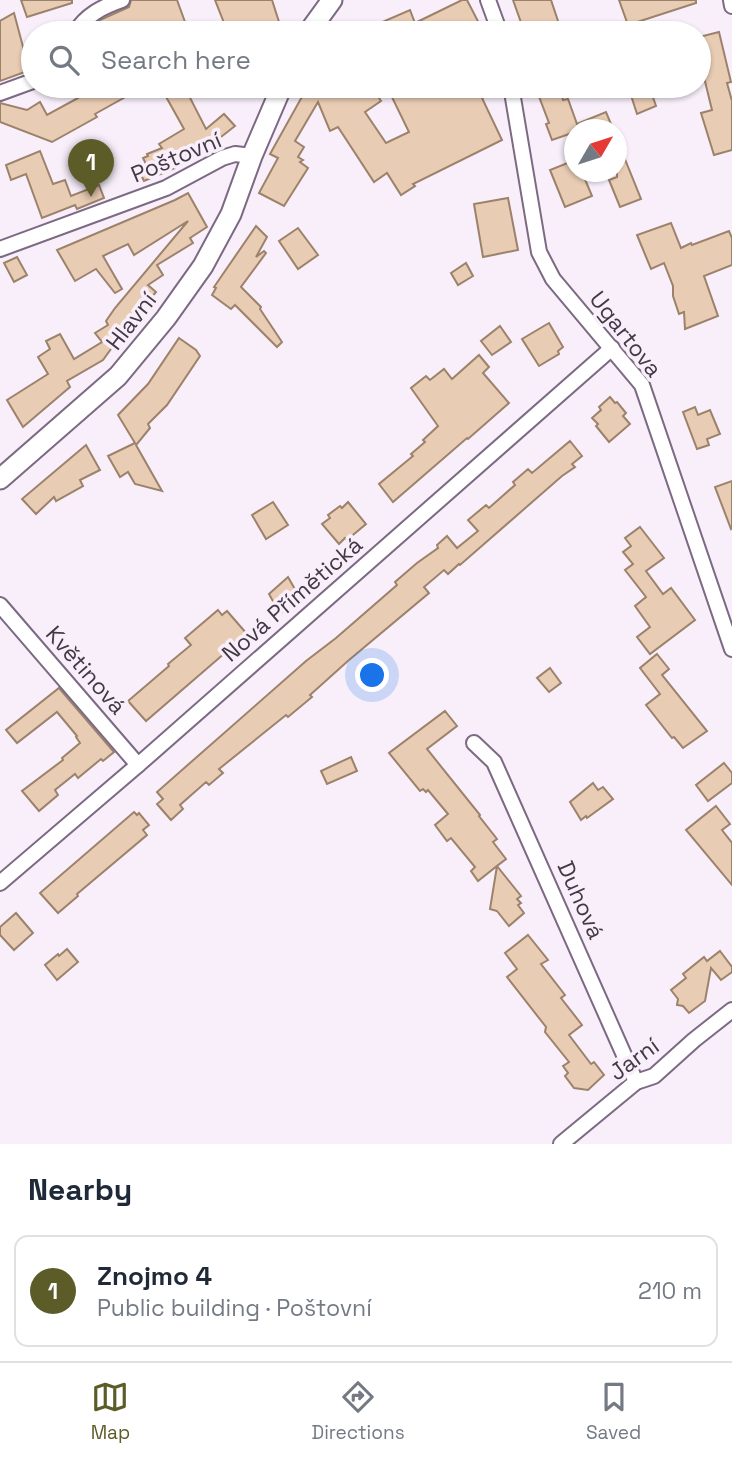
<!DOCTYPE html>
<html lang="en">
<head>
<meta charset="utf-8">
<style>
	body { margin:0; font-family:"Space Grotesk",sans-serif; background:#f2f2f3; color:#1f2937 }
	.compass { position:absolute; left:564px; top:119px; width:63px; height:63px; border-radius:50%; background:#fff; box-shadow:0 2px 5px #0004; rotate:51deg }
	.you { position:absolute; left:373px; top:676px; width:24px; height:24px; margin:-18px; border:5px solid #fff; border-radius:50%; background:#1a73e8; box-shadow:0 0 0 10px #1a73e833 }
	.badge { display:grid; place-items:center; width:46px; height:46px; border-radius:50%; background:#5c5c28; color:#fff; font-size:23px; font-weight:700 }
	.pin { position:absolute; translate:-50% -58px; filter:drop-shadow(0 2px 4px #0008) }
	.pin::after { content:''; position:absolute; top:37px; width:24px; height:21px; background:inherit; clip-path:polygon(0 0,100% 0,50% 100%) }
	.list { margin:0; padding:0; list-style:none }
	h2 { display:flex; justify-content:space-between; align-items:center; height:91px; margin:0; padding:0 28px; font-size:30px }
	h2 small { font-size:23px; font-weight:400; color:#747a83 }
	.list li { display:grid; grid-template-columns:46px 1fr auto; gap:21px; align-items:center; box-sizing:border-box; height:112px; margin:0 14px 14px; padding:0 14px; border:2px solid #e0e1e3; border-radius:14px }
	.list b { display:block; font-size:26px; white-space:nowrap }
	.list p { margin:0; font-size:23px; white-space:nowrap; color:#747a83 }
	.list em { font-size:23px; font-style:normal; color:#747a83 }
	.icon { flex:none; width:38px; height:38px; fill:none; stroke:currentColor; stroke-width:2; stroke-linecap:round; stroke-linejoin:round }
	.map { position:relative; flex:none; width:732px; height:1144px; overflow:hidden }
	.search { position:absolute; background:#fff; box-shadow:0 2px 5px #0004; left:21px; right:21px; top:21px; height:77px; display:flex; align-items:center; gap:18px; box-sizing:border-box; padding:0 24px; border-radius:38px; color:#747a83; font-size:26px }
	.sheet { height:217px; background:#fff }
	nav { display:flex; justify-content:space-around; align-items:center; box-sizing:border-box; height:98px; border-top:2px solid #e0e1e3; background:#fff; font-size:19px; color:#747a83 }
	nav a { display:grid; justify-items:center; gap:4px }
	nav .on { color:#5c5c28 }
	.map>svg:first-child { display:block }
	.building { fill:#e9ccb4; stroke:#9c826b; stroke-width:2 }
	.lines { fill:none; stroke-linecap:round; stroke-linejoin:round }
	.minor-casing { stroke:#7c6983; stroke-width:18 }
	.secondary-casing { stroke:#7c6983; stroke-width:23 }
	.minor { stroke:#fff; stroke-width:14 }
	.secondary { stroke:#fff; stroke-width:19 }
	.labels { text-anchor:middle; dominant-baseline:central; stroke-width:7; stroke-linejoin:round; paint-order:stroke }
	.street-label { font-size:23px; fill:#423945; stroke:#f8effb }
</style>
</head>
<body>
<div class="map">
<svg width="732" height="1144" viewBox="0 0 732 1144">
	<rect width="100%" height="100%" fill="#f8effb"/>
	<g class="building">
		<polygon points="21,0 72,0 72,3 27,17"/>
		<polygon points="131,0 177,0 189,33 87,33 100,20 129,7"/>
		<polygon points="215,0 272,0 279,22 253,33 228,33"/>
		<polygon points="462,0 467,0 484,33 357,33 410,10 415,23"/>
		<polygon points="513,0 551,0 559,24 554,26 554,28 538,33 528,33 526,28 523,28"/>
		<polygon points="619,0 696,0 696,3 628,25"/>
		<polygon points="14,13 26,58 33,55 33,69 0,81 0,21"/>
		<polygon points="719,32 731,82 727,83 732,101 732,150 714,155 701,113 712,110 699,57 699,37"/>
		<polygon points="71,86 145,86 95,114 97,117 52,142 0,122 0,103 27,110 40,102 47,115 78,98"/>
		<polygon points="160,86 184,86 206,129 224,114 235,126 207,148 178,166 168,156 175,168 144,181 137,167 146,164 143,158 148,156 147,154 162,148 159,144 184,129"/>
		<polygon points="308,86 371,86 381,101 365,112 386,143 409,132 388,89 395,86 502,86 502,88 482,98 502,140 413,184 415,186 401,195 387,173 374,182 338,127 330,131 318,102 295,141 304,147 298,157 303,160 300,162 308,168 284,206 259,193 278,158 270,154"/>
		<polygon points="535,86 559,86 563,100 568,99 577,124 606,112 611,124 598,130 575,130 575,132 552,140 546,124 549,123"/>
		<polygon points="628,86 649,86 656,106 637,114"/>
		<polygon points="617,142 618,142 641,199 620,207 609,180 617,177"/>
		<polygon points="40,151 53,184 65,180 71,196 99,185 104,198 77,209 75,205 42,218 26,174 11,180 6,165"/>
		<polygon points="575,160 575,172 582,172 592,196 565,207 550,170"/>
		<polygon points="188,193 207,227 190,238 193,243 157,265 163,275 148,285 156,292 132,320 103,360 67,381 70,387 23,427 7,400 48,374 38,357 50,349 46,341 60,334 74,359 102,342 95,333 108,325 106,321 115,308 188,221 134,255 128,244 103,256 122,289 115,293 96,269 75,281 57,250 175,200"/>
		<polygon points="508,198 518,250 483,257 474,204"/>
		<polygon points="671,223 681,248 691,243 692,245 729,231 732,238 732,265 704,276 718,316 685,329 684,312 679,314 673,296 673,286 664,263 651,269 637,235"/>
		<polygon points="256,226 267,237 256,257 264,251 266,253 241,287 261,307 260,309 282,342 277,347 235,305 231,309 212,295 216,288 214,287"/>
		<polygon points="298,228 318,255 298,269 279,241"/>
		<polygon points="17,257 27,275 14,282 4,263"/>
		<polygon points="466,263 473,276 458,285 451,273"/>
		<polygon points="549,323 563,347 558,351 559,354 539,366 522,339"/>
		<polygon points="500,326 511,342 492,355 481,341"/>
		<polygon points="179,338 196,350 200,356 167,405 148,424 150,428 136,445 162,491 135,484 128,472 120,477 108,456 135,443 118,415 148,384"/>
		<polygon points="479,355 489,367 483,373 509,403 468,439 467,438 393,502 379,484 413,456 411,454 425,442 423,440 438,426 411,388 426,376 430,380 444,369 452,379"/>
		<polygon points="610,397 615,403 617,402 626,413 623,416 630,424 609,442 596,426 598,424 592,418 601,410 599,407"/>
		<polygon points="695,407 698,415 710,410 720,434 707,439 709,445 697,449 683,412"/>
		<polygon points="570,441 582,456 572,464 575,467 562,476 460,565 459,564 448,574 444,570 424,587 429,593 349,660 310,695 312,697 288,717 286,715 219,769 223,773 209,785 206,782 180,805 183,809 171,820 157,804 163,799 157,792 306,661 336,638 397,585 395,582 417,563 438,548 437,545 447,536 457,548 478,531 468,520 486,505 489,508 515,485 513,482 528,469 532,473"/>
		<polygon points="86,445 100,470 80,480 83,486 56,501 54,497 36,514 22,499"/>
		<polygon points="732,481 732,528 731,529 715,487"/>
		<polygon points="273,502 288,525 266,539 252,515"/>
		<polygon points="348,502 366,524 347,540 345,538 339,544 322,524 330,518 328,515 340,506 342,508"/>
		<polygon points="640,527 664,558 646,571 663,594 671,588 695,620 650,654 637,637 650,627 635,606 646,597 625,570 633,564 623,552 631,546 625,538"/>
		<polygon points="288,577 300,598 280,614 269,594"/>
		<polygon points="218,610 222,615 227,611 247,634 146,721 128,701 169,666 168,664 191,645 185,638"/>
		<polygon points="657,654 669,669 662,675 707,731 683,748 674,737 672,738 646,705 660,694 640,668"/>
		<polygon points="550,668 561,683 549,692 537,678"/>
		<polygon points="59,688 114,752 103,761 101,759 78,778 75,774 55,790 58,795 39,811 22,791 63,760 62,758 80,743 76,737 77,736 57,712 17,743 6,730"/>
		<polygon points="445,711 457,726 427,749 480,815 479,816 497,839 493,842 506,859 497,866 521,896 517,899 521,903 518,905 524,913 509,926 497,911 490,909 497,866 478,881 471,871 475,867 451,838 447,841 435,825 448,814 428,790 426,792 423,789 420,791 389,753"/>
		<polygon points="351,757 357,771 327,784 321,771"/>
		<polygon points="724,763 732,773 732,783 708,801 696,785"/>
		<polygon points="593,783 598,790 603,787 613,799 587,818 586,816 581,820 570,802"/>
		<polygon points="716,806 730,824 722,830 732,843 732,885 686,830"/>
		<polygon points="134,812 137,815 139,813 149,825 143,830 147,835 77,894 78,896 58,913 40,893"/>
		<polygon points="16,913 33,933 14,950 0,935 0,927"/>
		<polygon points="528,935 548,960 541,964 565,995 561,998 582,1025 569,1035 591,1064 594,1062 604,1075 588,1090 574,1088 565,1076 568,1073 563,1066 569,1062 545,1032 546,1027 507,977 517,969 505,953"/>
		<polygon points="67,949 78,962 57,980 45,965 58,954 59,956"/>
		<polygon points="720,951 732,967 732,972 721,980 711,968 705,1001 689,1013 683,1006 677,1005 678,999 671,990 686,978 683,974 704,957 707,961"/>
	</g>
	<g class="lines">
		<defs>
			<g id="minor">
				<polyline points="488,0 500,33"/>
				<polyline points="731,0 732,6"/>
				<path d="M 75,33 C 86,15 102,7 122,0"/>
				<polyline points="511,86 539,252 553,279 642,385 732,649"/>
				<polyline points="0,93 33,81"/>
				<polyline points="0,249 166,188 222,158 235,154 252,156"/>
				<polyline points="0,605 138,765"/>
				<polyline points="474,743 494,762 636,1082"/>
				<polyline points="0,883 138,765 612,348"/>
				<polyline points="561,1144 636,1082 654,1076 694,1040 732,1010"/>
			</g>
			<g id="secondary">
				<polyline points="308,33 332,0"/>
				<polyline points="0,479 118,376 166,318 203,266 231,214 252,156 282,86"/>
			</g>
		</defs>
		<use href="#minor" class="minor-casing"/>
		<use href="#secondary" class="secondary-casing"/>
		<use href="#minor" class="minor"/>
		<use href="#secondary" class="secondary"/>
	</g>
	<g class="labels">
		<g class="street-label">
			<text transform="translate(176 157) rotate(-23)">Poštovní</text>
			<text transform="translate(131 321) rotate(-52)">Hlavní</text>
			<text transform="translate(626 334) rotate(52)">Ugartova</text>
			<text transform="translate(292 599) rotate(-41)">Nová Přímětická</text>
			<text transform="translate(86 670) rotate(49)">Květinová</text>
			<text transform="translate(581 900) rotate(66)">Duhová</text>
			<text transform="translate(634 1059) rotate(-36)">Jarní</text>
		</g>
	</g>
</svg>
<svg class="compass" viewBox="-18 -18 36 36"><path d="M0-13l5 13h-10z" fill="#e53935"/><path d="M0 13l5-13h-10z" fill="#747a83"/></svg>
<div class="you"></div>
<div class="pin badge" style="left:91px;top:197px">1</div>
<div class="search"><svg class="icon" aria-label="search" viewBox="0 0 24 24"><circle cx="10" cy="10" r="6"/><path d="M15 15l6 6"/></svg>Search here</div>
</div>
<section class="sheet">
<h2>Nearby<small></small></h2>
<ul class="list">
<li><span class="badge">1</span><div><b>Znojmo 4</b><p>Public building · Poštovní</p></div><em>210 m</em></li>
</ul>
</section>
<nav>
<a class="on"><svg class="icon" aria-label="map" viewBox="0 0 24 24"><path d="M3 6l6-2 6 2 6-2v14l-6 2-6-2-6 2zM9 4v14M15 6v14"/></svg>Map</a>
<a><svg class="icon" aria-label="directions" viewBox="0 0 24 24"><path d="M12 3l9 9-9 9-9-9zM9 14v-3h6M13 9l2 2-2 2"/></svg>Directions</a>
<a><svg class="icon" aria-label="saved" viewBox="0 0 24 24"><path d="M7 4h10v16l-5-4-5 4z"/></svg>Saved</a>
</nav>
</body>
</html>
